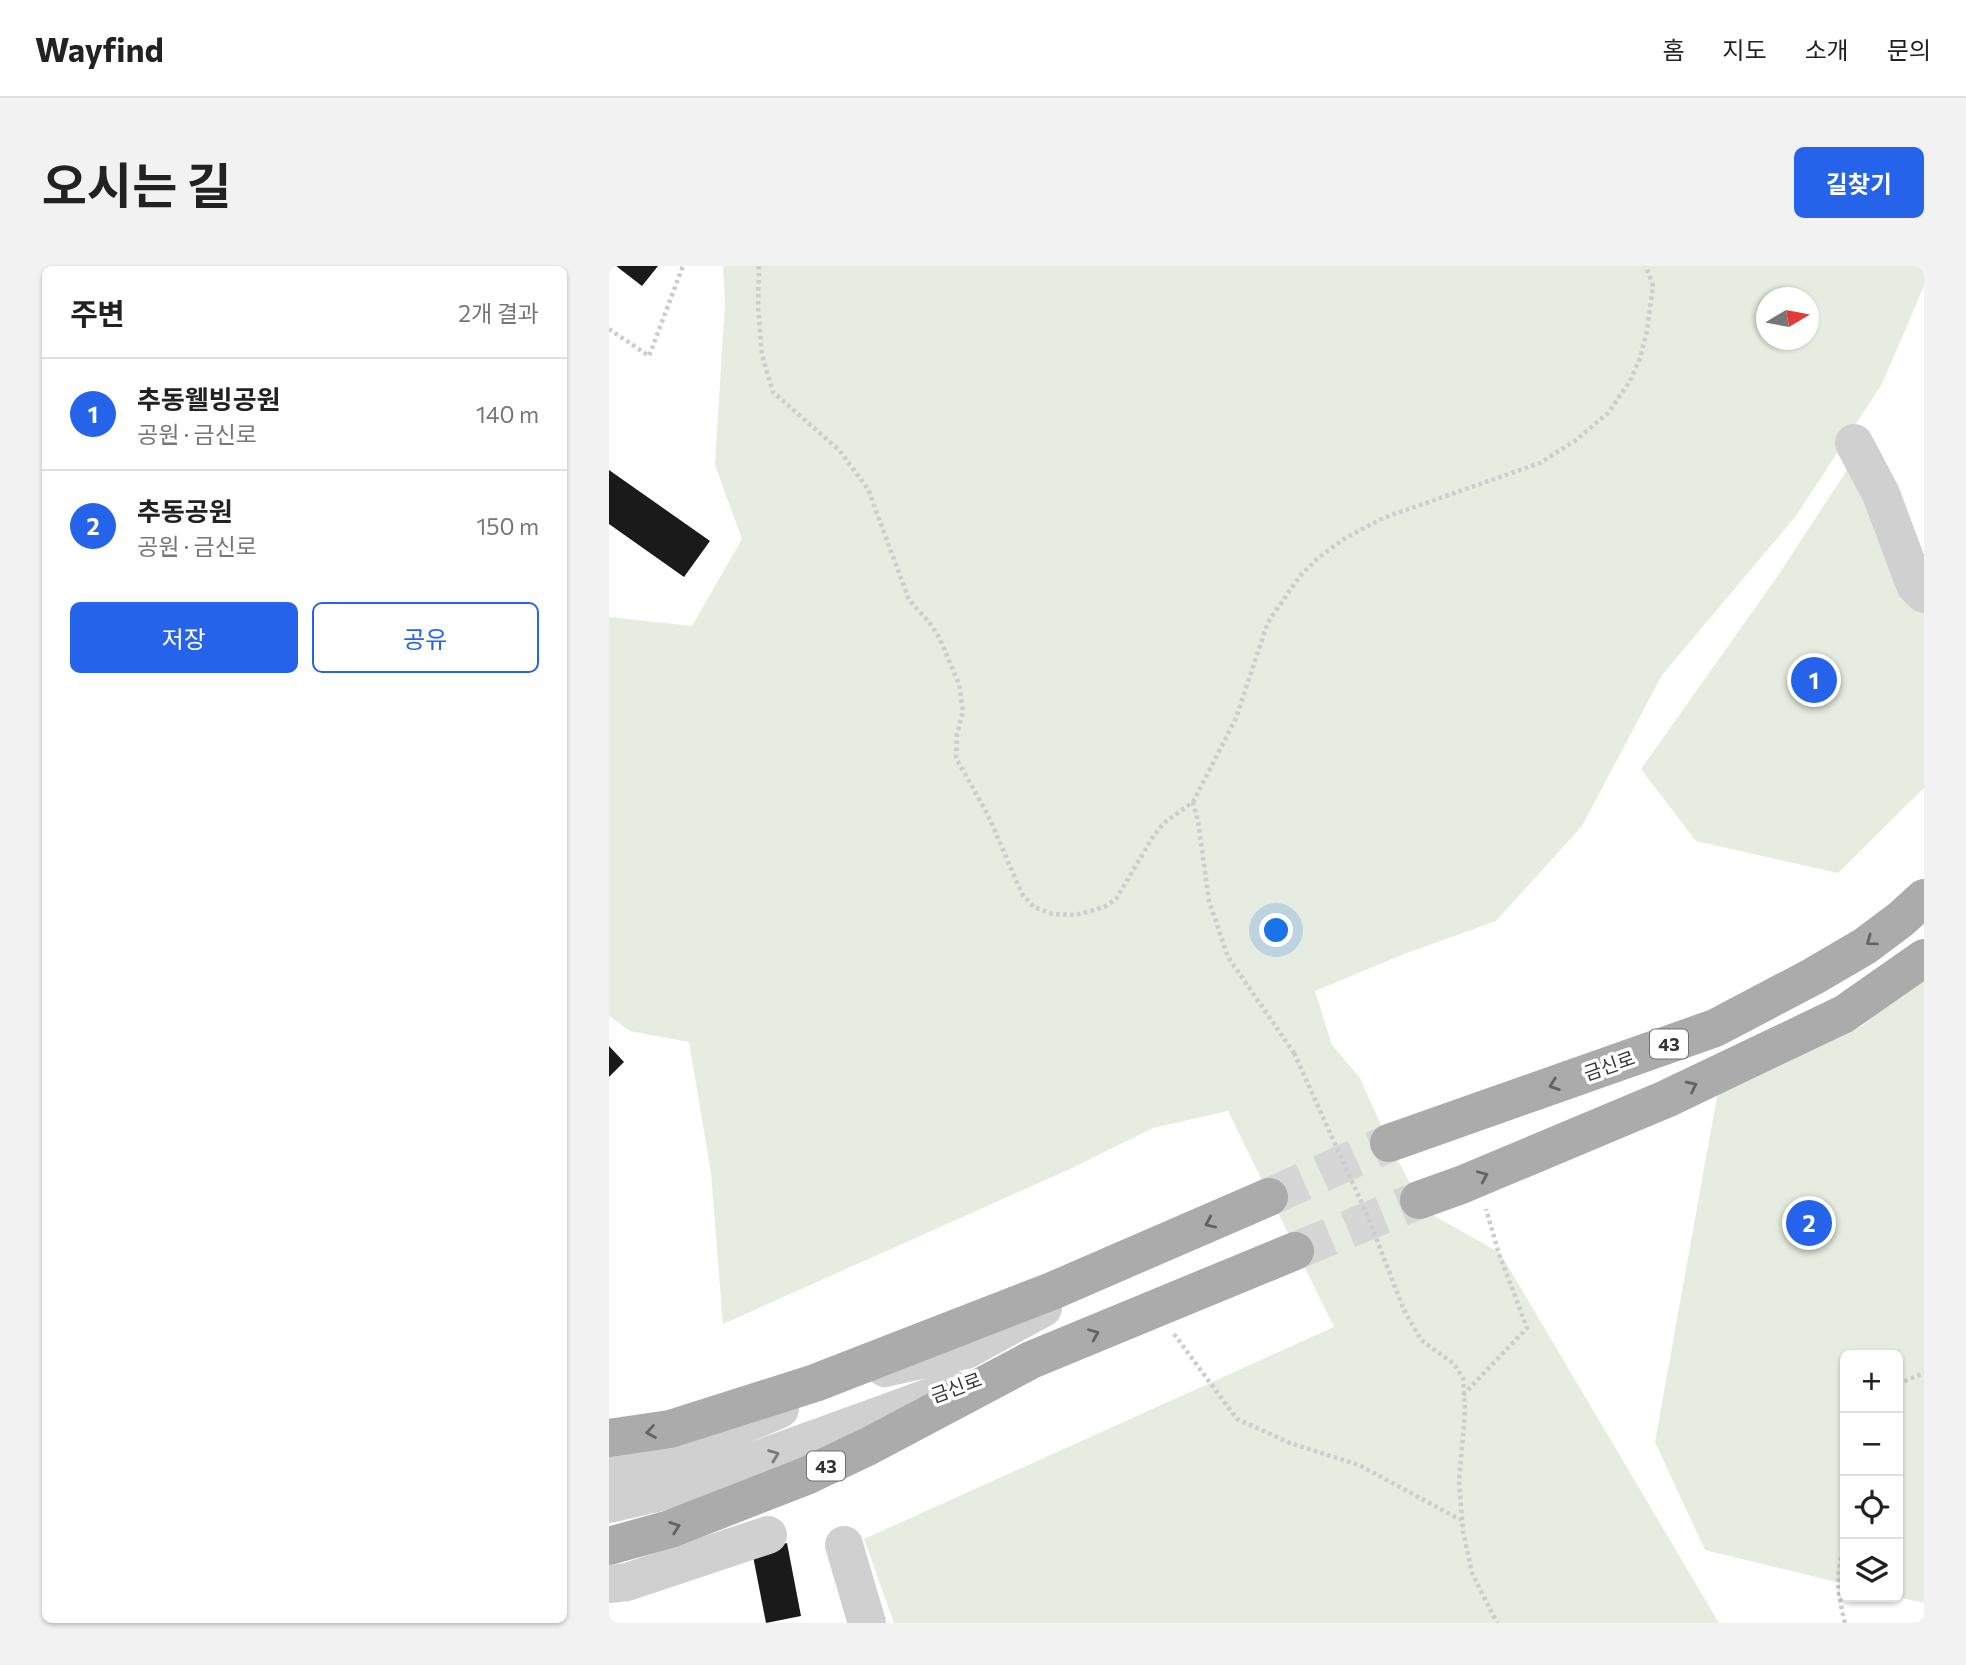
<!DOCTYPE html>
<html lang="ko">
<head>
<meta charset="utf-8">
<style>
	body { margin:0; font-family:Commissioner,"Noto Sans KR",sans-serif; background:#f2f2f2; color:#222 }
	.controls { position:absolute; right:21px; bottom:21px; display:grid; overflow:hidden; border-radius:10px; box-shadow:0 2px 5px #0004 }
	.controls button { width:63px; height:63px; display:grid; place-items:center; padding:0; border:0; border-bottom:2px solid #e0e0e0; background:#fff; color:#222; font:35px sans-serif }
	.compass { position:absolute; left:1147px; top:21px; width:63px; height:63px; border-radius:50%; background:#fff; box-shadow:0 2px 5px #0004; rotate:80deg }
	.you { position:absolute; left:668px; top:665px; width:24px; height:24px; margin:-18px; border:5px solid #fff; border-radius:50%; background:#1a73e8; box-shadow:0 0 0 10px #1a73e833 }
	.badge { display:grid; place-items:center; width:46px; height:46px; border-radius:50%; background:#2563eb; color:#fff; font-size:23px; font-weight:700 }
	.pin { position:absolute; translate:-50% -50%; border:4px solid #fff; box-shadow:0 2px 7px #0006 }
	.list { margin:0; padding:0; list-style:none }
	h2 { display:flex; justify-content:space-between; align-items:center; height:91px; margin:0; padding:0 28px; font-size:30px }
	h2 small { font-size:23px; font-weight:400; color:#767676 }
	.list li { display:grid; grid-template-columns:46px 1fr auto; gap:21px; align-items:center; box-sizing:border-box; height:112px; padding:0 28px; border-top:2px solid #e0e0e0 }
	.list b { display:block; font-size:26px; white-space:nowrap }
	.list p { margin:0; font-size:23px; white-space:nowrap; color:#767676 }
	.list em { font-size:23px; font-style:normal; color:#767676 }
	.actions { display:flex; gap:14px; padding:21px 28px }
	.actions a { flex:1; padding:16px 0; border:2px solid #2563eb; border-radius:10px; text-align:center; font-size:24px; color:#2563eb }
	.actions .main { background:#2563eb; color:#fff }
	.icon { flex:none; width:38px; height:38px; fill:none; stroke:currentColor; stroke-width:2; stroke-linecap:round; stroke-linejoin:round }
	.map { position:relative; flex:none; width:1315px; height:1357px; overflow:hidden; border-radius:10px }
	header { display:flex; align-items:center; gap:42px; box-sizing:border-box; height:98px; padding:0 35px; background:#fff; border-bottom:2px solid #e0e0e0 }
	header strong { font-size:33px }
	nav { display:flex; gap:38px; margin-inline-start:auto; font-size:24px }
	.intro { display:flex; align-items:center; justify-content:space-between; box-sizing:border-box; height:168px; padding:0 42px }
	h1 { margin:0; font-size:49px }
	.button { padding:18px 32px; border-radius:10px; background:#2563eb; color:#fff; font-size:24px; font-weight:700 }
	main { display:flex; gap:42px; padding:0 42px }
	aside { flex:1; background:#fff; border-radius:10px; box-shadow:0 2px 5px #0004 }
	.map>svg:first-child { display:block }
	.green { fill:#e6ecdf; fill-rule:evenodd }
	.building { fill:#1a1a1a }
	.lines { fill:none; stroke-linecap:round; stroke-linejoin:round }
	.major-tunnel { stroke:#d6d6d6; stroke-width:38; stroke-dasharray:38 19; stroke-linecap:butt }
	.path { stroke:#cdcdcd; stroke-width:4.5; stroke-dasharray:3.5 3.5; stroke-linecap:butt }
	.minor { stroke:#d0d0d0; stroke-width:38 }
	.major { stroke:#ababab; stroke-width:38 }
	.path-bridge { stroke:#cdcdcd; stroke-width:4.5; stroke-dasharray:3.5 3.5; stroke-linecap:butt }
	.oneway { stroke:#636363 }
	.oneway2 { stroke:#7a7a7a }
	.labels { text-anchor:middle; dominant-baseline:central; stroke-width:7; stroke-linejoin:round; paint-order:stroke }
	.shield { fill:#fff; stroke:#707070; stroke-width:2 }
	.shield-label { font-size:18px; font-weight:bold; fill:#333 }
	.street-label { font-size:19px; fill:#333; stroke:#fff }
</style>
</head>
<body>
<header>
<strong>Wayfind</strong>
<nav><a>홈</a><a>지도</a><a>소개</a><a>문의</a></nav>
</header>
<div class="intro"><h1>오시는 길</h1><a class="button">길찾기</a></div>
<main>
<aside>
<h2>주변<small>2개 결과</small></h2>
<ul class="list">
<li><span class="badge">1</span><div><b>추동웰빙공원</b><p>공원 · 금신로</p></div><em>140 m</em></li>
<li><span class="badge">2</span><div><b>추동공원</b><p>공원 · 금신로</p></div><em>150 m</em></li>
</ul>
<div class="actions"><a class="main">저장</a><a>공유</a></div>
</aside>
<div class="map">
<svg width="1315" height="1357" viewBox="0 0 1315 1357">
	<rect width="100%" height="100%" fill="#fff"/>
	<g class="green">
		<path d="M 114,0 L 1315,0 L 1315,20 L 1273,118 L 1187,250 L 1053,409 L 973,560 L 887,655 L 795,688 L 706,725 L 723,779 L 751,812 L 780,877 L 815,944 L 891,987 L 1110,1357 L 285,1357 L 255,1273 L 725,1061 L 619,845 L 544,862 L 463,902 L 114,1058 L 102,907 L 80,776 L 21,765 L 0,750 L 0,351 L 83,360 L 133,273 L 106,199 L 116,36 ZM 1157,32 L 1199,32 L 1199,74 L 1157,74 Z"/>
		<polygon points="1257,175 1315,324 1315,522 1229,607 1087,575 1032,503 1168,311"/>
		<polygon points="1315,710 1315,1337 1289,1331 1289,1089 1236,1089 1236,1318 1096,1284 1046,1176 1109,825 1253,760"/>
	</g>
	<g class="building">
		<polygon points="7,0 49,0 33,20"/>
		<polygon points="0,204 101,275 75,311 0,258"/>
		<polygon points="0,780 15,796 0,811"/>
		<polygon points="178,1277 192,1350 157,1357 143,1285"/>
	</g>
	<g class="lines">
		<g class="major-tunnel">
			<polyline points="660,931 780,877"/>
			<polyline points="686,985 810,934"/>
		</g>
		<g class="path">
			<polyline points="150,0 149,41 153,89 164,126 230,184 259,223 300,334 320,356 330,371 350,418 354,445 348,468 347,492 379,549 413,628 425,641 443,648 467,649 495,641 507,633 545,569 555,557 584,536 627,452 659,356 691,310 708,293 733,274 774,252 931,197 967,174 999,147 1021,115 1031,92 1038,65 1044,20 1037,0"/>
			<polyline points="0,63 40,90 74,0"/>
			<polyline points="584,536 589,555 600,635 619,691 685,787"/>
			<polyline points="795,1044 812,1074 845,1098 854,1112 856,1145 850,1216 854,1265 863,1307 888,1357"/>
			<polyline points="565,1068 628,1153 681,1177 750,1199 852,1254"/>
			<polyline points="1289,1118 1315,1107"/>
			<polyline points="854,1129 918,1062 890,988 877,943"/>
			<path d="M 1236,1357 C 1229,1329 1225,1307 1236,1280"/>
		</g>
		<g class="minor">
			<polyline points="1245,177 1272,228 1306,319 1315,328"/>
			<polyline points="276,1102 357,1084 434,1042"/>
			<path d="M 0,1207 C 60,1193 115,1167 171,1143"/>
			<polyline points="0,1238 56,1225 101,1211 343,1123"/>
			<polyline points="235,1279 258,1357"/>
			<polyline points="0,1318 18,1316 159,1269"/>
		</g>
		<g class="major">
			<polyline points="780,877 1106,762 1203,711 1256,680 1292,653 1315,632"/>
			<polyline points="810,934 852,919 1057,833 1235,748 1315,692"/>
			<polyline points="0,1172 61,1163 206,1117 443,1025 660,931"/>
			<polyline points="0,1280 61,1263 197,1210 260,1180 422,1094 686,985"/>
		</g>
		<polyline class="path-bridge" points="685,787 759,951 795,1044"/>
	</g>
	<defs><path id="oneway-chevron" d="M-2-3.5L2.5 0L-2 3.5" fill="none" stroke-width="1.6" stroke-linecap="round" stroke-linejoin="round" transform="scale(1.75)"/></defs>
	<g class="oneway">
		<use href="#oneway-chevron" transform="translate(1262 675) rotate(144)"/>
		<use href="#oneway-chevron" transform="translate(945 819) rotate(161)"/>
		<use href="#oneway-chevron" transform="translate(1083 820) rotate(-26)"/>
		<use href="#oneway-chevron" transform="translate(874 910) rotate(-23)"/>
		<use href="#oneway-chevron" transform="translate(601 957) rotate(156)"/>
		<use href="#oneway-chevron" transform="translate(485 1068) rotate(-23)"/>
		<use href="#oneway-chevron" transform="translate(42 1166) rotate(171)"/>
		<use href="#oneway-chevron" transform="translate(66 1261) rotate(-19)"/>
	</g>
	<use class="oneway2" href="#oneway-chevron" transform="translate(165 1189) rotate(-21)"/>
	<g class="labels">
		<g class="shield">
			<rect x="1041" y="763.5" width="38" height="29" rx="5"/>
			<rect x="198" y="1185.5" width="38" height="29" rx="5"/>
		</g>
		<g class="shield-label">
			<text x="1060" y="778">43</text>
			<text x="217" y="1200">43</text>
		</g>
		<g class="street-label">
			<text transform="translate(1000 799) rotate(-19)">금신로</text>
			<text transform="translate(347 1121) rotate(-20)">금신로</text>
		</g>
	</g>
</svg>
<div class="controls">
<button>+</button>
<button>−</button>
<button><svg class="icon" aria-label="locate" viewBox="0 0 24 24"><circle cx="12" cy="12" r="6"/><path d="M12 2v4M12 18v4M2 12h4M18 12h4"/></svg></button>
<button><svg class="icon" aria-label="layers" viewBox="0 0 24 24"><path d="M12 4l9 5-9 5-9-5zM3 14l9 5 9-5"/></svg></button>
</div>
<svg class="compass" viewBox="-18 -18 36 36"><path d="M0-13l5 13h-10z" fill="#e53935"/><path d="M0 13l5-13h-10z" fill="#767676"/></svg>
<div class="you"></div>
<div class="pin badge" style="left:1205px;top:414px">1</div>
<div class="pin badge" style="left:1200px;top:957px">2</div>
</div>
</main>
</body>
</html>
